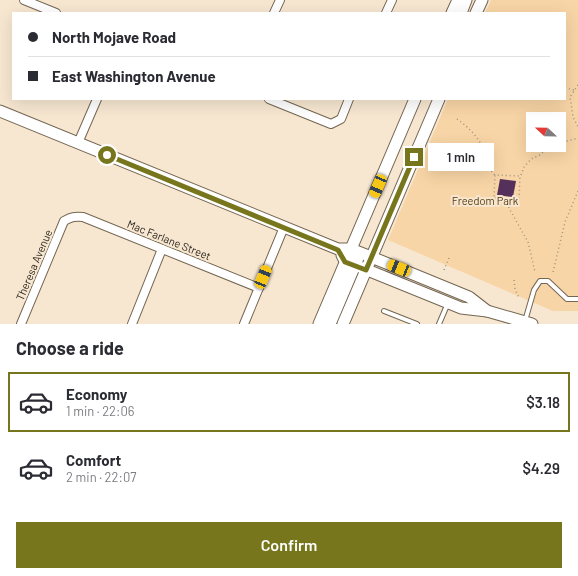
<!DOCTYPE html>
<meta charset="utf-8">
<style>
:root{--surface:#fff;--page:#f7f7f7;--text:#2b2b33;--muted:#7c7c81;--line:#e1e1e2;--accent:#77761c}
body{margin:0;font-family:Barlow,sans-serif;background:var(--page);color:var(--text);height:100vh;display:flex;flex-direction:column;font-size:15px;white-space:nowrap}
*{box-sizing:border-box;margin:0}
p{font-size:13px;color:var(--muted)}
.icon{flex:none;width:22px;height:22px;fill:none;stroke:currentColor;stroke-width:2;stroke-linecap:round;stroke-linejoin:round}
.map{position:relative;height:324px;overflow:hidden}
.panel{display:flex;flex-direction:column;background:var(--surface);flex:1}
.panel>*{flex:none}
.hud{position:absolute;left:12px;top:12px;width:554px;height:88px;border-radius:0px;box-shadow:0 4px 16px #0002;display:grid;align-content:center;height:88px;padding:0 16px;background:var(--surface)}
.needle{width:26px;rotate:292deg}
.fabs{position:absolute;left:526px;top:112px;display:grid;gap:8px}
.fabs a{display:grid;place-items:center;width:40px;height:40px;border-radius:0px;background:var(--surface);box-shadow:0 4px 16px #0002;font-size:20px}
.end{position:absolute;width:18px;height:18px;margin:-9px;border:5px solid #77761c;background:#fff;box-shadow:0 0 0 2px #fff}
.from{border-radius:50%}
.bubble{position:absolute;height:28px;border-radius:0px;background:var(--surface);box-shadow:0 4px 16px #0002;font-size:13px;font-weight:600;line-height:28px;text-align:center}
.car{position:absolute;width:12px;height:24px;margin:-12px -6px;border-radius:5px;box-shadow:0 0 3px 1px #0007;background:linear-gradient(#f5c518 24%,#345 0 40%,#f5c518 0 76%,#345 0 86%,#f5c518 0)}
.hud b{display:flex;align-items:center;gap:14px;height:38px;font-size:15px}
.hud b+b{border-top:1px solid var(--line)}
.hud i{width:10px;height:10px;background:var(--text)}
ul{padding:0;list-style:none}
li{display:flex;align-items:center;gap:12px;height:60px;margin:0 8px 6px;padding:0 8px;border:2px solid transparent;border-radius:0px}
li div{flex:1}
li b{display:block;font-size:15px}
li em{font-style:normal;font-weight:600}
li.on{border-color:var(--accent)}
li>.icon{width:36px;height:36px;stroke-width:1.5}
h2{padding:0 16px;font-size:18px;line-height:48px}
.primary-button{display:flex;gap:8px;margin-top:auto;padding:8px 16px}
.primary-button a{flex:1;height:46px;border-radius:0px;background:var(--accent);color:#fff;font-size:16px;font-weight:600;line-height:46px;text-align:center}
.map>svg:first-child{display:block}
.green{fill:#f8d5a6;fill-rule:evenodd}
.building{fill:#55305a}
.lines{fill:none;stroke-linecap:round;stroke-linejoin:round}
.lane-casing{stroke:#746652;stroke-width:6}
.street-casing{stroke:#746652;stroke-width:10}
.secondary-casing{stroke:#746652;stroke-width:13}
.path{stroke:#9f9483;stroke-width:1.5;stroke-dasharray:1 3;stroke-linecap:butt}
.lane{stroke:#fff;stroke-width:4}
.street{stroke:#fff;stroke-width:8}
.secondary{stroke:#fff;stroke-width:11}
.route{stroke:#77761c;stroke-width:5}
.labels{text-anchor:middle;stroke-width:4;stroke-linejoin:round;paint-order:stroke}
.park-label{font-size:11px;fill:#53380d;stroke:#f7e7d1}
.street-label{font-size:11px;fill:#2a241c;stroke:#f7e7d1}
</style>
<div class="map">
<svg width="578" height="324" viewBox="0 0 578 324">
<rect width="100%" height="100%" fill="#f7e7d1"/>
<path class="green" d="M491 0H578V311H553L388 240 448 99H565V13H485ZM533 119H559V145H533Z"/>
<path class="building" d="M500 179 516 181 513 197 497 195Z"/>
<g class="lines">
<g class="lane-casing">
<g id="lane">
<path d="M384 311 417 324"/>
<path d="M525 321 534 290 540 281H548L567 299H578"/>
<path d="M439 324 448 303"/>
</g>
</g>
<g class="street-casing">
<g id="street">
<path d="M24 0 56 13"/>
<path d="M274 13 280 0"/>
<path d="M386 13 392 0"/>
<path d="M269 99 331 124 341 119 349 99"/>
<path d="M78 143 97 99"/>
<path d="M21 324 64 221C71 217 75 216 83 217L259 288"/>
<path d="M132 324 162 249"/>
<path d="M244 324 284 227"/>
</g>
</g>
<g class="secondary-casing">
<g id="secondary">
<path d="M452 13 458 0"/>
<path d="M461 13 466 0"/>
<path d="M476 13 482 0"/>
<path d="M0 111 338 249H351L386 263 469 297 487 311"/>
<path d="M342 255 345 261 461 308 487 311 532 324"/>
<path d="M319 324 415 99"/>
<path d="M330 324 358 258"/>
<path d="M343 324 439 99"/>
</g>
</g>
<g class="path">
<path d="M578 85 570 97 573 117 578 127"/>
<path d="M565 88 574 90"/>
<path d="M457 119C470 128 481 140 486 155 490 165 487 167 495 175L520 176 519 199 494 198 495 175"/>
<path d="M559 143 578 138"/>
<path d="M521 175 524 167 531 159 540 155 549 146 553 145"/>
<path d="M508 199 509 208 528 242 535 272"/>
<path d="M444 270 449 258"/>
<path d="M553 272 565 222 578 191"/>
<path d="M514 280 515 289 519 298"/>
</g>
<use href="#lane" class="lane"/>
<use href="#street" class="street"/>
<use href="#secondary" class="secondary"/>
</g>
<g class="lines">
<path class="route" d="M107 155 338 250 345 262 366 270 414 157"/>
</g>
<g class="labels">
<g class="park-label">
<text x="485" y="205">Freedom Park</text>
</g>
<g class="street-label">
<text transform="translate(169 240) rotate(22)" y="4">Mac Farlane Street</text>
<text transform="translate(34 265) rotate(-67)" y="4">Theresa Avenue</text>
</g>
</g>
</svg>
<div class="fabs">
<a><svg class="needle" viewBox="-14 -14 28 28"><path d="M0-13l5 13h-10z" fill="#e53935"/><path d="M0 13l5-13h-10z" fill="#7c7c81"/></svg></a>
</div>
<i class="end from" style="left:107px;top:155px"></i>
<i class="end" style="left:414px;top:157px"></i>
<div class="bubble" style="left:428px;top:143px;width:66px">1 min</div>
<i class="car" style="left:378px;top:186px;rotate:203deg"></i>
<i class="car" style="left:399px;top:268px;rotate:292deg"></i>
<i class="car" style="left:263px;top:277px;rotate:22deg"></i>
<div class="hud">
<b><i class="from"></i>North Mojave Road</b>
<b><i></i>East Washington Avenue</b>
</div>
</div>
<section class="panel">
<h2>Choose a ride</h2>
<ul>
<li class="on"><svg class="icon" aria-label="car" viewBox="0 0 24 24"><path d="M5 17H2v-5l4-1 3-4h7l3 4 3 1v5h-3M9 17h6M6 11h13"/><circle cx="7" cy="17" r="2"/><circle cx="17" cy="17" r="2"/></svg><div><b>Economy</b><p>1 min · 22:06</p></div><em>$3.18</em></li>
<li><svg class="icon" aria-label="car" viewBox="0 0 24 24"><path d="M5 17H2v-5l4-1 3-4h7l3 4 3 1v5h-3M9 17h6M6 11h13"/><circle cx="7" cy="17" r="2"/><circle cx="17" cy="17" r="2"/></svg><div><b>Comfort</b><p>2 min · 22:07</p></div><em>$4.29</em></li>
</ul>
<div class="primary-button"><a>Confirm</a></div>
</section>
